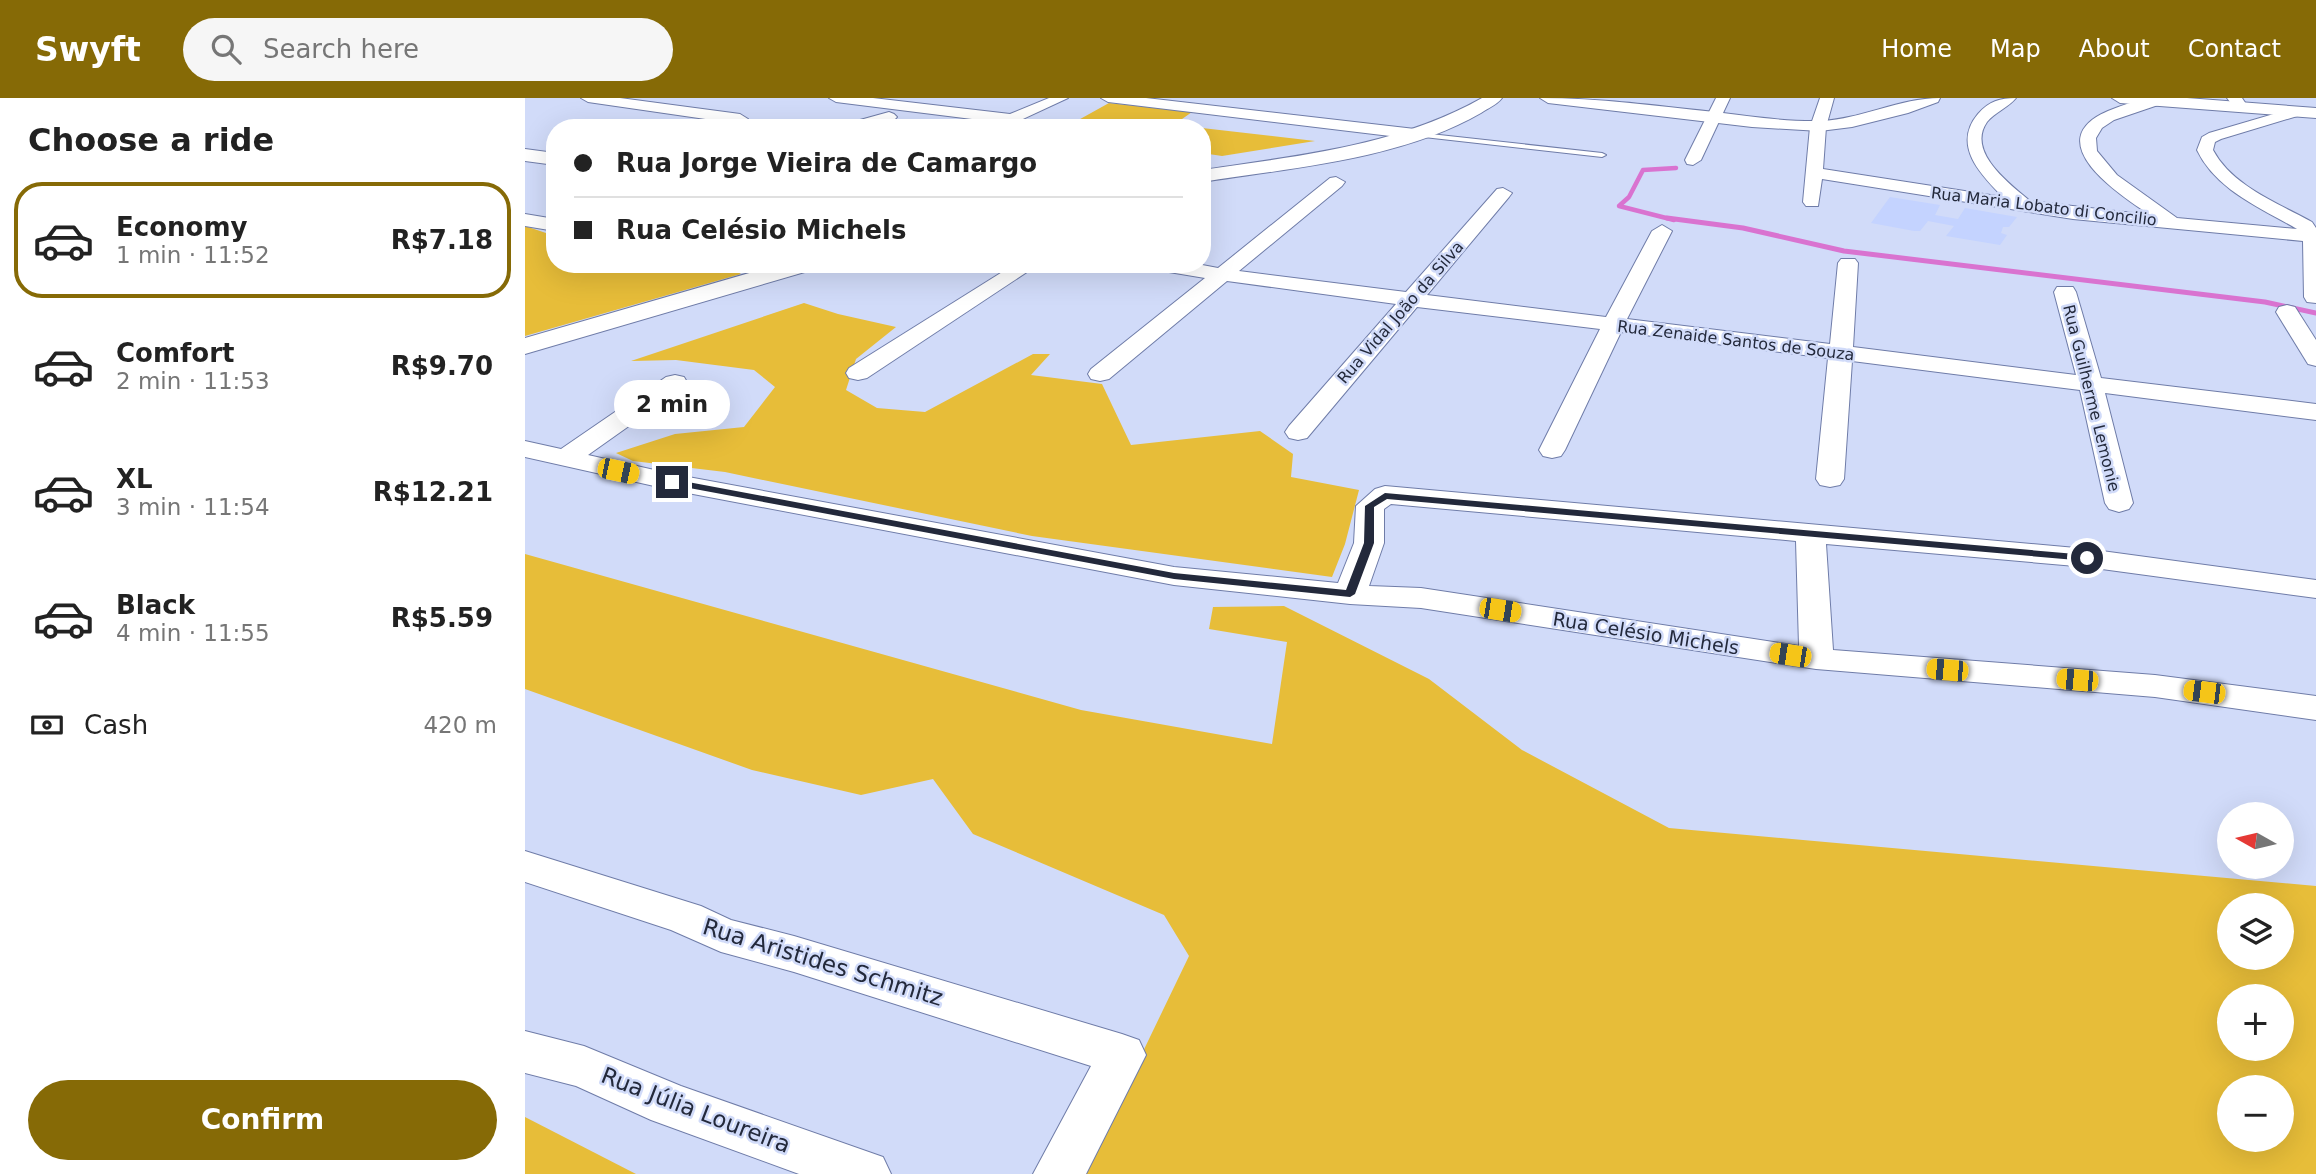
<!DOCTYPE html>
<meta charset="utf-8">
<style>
:root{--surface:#fff;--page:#f6f6f6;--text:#222;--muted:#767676;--line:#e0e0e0;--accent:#866a06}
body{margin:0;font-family:"DejaVu Sans",sans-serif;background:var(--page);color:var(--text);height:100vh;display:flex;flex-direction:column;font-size:26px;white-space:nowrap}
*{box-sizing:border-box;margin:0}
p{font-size:23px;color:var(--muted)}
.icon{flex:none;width:38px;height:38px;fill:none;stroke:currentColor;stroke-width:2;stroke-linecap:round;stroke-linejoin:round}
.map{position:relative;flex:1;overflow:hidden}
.drawer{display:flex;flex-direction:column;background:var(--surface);width:525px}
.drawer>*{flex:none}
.hud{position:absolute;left:21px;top:21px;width:665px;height:154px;border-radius:28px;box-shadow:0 7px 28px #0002;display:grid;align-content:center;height:154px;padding:0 28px;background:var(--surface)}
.needle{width:46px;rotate:278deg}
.tools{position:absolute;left:1692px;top:704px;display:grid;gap:14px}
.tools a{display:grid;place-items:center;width:77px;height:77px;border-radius:50%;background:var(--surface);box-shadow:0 7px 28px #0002;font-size:35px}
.end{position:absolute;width:32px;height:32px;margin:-16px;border:9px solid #23293b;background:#fff;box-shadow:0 0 0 4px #fff}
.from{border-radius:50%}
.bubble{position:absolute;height:49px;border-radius:24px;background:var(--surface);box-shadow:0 7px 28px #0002;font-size:23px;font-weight:600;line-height:49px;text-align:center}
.car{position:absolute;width:21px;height:42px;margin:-21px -10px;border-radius:9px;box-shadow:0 0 5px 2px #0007;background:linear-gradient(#f5c518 24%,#345 0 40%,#f5c518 0 76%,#345 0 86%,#f5c518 0)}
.hud b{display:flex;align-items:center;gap:24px;height:66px;font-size:26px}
.hud b+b{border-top:2px solid var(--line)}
.hud i{width:18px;height:18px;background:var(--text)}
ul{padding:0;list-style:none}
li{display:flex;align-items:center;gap:21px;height:116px;margin:0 14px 10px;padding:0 14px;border:4px solid transparent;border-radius:28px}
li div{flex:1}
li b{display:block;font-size:26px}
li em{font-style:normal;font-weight:600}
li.current{border-color:var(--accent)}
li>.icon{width:63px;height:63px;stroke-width:1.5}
h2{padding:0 28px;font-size:32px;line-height:84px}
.pay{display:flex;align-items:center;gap:18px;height:77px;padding:0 28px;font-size:26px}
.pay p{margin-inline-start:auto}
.cta{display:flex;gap:14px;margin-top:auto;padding:14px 28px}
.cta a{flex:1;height:80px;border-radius:42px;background:var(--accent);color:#fff;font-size:28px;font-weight:600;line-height:80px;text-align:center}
header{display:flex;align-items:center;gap:42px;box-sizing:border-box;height:98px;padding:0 35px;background:var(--accent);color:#fff}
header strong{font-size:33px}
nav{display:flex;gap:38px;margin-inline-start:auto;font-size:24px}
.search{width:490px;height:63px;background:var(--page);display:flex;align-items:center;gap:18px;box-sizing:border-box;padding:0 24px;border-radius:38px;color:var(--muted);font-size:26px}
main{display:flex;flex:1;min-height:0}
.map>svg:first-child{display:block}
.built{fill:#c4d3ff}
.green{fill:#e7bd39;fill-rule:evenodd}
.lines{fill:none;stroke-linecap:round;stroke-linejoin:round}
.stream-far1{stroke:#d973d0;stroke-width:4.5}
.stream{stroke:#d973d0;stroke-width:5}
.lane-casing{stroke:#6f7ca8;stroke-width:2}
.street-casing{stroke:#6f7ca8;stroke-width:2}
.secondary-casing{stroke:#6f7ca8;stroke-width:2}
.lane{fill:#fff;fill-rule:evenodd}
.street{fill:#fff;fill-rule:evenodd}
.secondary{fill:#fff;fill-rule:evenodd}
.route{fill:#23293b}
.labels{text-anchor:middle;stroke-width:5;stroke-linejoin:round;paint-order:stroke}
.far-street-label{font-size:16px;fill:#23293b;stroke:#d1dbf9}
.street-label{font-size:19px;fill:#23293b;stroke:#d1dbf9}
.near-street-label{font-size:23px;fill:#23293b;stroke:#d1dbf9}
</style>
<header>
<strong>Swyft</strong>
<div class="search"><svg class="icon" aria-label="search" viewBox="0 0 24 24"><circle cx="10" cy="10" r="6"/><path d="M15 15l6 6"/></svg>Search here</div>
<nav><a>Home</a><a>Map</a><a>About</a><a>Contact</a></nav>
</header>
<main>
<section class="drawer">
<h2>Choose a ride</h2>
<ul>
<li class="current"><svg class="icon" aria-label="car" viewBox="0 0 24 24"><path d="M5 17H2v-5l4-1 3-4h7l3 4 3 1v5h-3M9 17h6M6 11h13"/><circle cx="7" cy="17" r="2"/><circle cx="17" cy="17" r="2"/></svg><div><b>Economy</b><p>1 min · 11:52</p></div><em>R$7.18</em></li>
<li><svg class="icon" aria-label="car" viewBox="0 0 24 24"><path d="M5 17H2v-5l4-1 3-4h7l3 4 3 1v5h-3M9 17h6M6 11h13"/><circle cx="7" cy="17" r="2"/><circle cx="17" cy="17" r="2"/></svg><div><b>Comfort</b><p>2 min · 11:53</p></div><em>R$9.70</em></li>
<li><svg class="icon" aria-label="car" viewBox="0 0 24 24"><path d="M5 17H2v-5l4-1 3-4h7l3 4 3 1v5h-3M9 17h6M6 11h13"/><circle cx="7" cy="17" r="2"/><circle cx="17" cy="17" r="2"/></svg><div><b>XL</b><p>3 min · 11:54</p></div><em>R$12.21</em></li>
<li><svg class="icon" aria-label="car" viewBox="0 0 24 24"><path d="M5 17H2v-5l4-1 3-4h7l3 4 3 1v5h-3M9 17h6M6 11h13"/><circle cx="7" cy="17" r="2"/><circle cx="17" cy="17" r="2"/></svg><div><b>Black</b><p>4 min · 11:55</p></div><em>R$5.59</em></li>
</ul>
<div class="pay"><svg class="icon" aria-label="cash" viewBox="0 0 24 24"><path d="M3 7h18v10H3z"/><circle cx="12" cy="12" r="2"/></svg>Cash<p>420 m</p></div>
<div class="cta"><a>Confirm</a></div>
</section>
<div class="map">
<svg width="1791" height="1076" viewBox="0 0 1791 1076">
<rect width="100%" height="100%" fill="#d1dbf9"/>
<path class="built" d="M1365 99 1415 107 1410 117 1433 121 1440 110 1492 119 1484 129H1478L1476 135 1482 137 1475 147 1421 138 1429 128 1403 123 1395 133H1389L1346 125Z"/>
<g class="green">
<path d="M584 5 667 14 650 26 676 30H539Z"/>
<path d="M677 30 790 43 697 58 677 55Z"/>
<path d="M0 128 30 138V166H200L216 176 0 238Z"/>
<path d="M279 205 313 216 371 229 331 261 321 292 352 310 400 314 508 256H525L506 277 577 286 606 347 735 333 768 356 766 379 834 392 820 446 807 479 507 438 200 374 108 363 91 355 150 336 219 329 250 289 229 272 151 262 106 263Z"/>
<path d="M0 456 556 612 747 646 762 544 684 531 688 509 759 508 904 581 997 652 1144 730 1791 788V1076H559L664 858 639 817 448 736 408 681 336 697 227 672 0 591ZM1704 807H1757V859H1704ZM1704 898H1757V950H1704ZM1704 989H1757V1041H1704Z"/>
<path d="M0 1019 111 1076H0Z"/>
</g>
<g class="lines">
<path class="stream-far1" d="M1149 122 1094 108 1104 99 1118 72 1151 70"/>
<path class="stream" d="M1142 120 1218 130 1319 153 1740 204 1791 215"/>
<g class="lane-casing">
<path id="lane" d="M887 34 1077 55 1081 57 1077 59 890 38Z"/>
</g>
<g class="street-casing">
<g id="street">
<path d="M56 0H95L215 16 223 21 215 26 63 4Z"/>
<path d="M304 0H348L485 16 524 0H543L487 26 311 4Z"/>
<path d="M576 0H621L890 31 898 36 890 41 583 4Z"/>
<path d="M1191 0H1205L1176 62 1168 67 1162 66 1160 62Z"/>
<path d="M1295 0H1309L1301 29 1298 71 1478 99C1455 76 1427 47 1453 16 1464 3 1475 0 1491 0 1483 10 1470 14 1462 24 1441 54 1485 86 1505 103L1625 117C1593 96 1513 43 1583 13 1600 6 1618 0 1636 0L1638 3 1636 6 1589 22 1577 30 1571 40 1572 53 1592 77 1652 120 1772 131C1736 110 1691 92 1672 52L1677 39 1684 35 1769 10H1779L1781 13 1779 16 1696 41 1690 44 1688 52C1707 88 1753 105 1787 124L1791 130V205L1782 204 1779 199 1778 143 1548 121 1297 81 1293 108H1281L1278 104 1285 29Z"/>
<path d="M1702 0H1717L1723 9 1721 12H1711Z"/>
<path d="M364 14 369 16 372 19 369 22 342 30H315L317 27Z"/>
<path d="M811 79 820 84 817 88 714 173 881 194 972 91 978 90 987 95 984 99 902 197 1081 219 1127 133 1137 127 1147 133 1102 221 1305 246 1313 165 1316 161H1330L1333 165 1328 249 1551 277 1529 194 1532 189H1548L1551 194 1576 280 1791 306V322L1580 295 1608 405 1604 411 1594 414 1584 411 1580 405 1555 292 1327 263 1319 381 1315 387 1305 389 1295 387 1291 381 1303 260 1096 234 1040 352 1036 358 1027 360 1018 358 1014 352 1075 231 892 209 782 340 773 342 764 340 760 334 764 328 871 206 702 183 584 281 575 283 566 281 563 276 566 271 680 180 632 172 622 166H672L693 170 805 80Z"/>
<path d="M0 116 30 121V133L0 128Z"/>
<path d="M490 166H514L342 280 333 282 324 280 321 275 324 270Z"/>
<path d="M1762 207 1770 209 1791 242V268L1783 266 1751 214 1754 209Z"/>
<path d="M150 277 159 279 162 284 159 289 63 357 147 376 649 469 813 485 829 445 831 408 850 391 860 388 1562 451 1791 482V500L1562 469 1301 446 1308 552 1630 577 1791 598V622L1630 599 1291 571 896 510 825 506 649 487 147 392 0 359V343L36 351 141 279ZM866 406 1271 443 1274 548 896 490 844 488 859 445V411Z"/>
<path d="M0 753 176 808 206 822 269 838 597 936 614 942 621 957 561 1076H508L566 968 269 874 196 854 146 832 0 784Z"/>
<path d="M0 933 59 948 156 988 358 1059 366 1076H274L126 1022 51 988 0 975Z"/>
</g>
</g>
<g class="secondary-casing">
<g id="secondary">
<path d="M957 0H977C972 7 963 10 956 15 877 61 767 70 677 84V72C773 58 872 48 957 0Z"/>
<path d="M1015 0C1074 0 1131 8 1190 14 1224 18 1261 24 1296 23 1337 21 1375 0 1415 0L1413 4 1383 15 1327 29 1295 33 1227 29 1023 5Z"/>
<path d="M1587 0H1662L1791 10V20L1595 5Z"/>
<path d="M0 51 30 55V67L0 63Z"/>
<path d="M255 166H294L290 171 0 256V240Z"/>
</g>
</g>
<use href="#lane" class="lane"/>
<use href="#street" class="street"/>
<use href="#secondary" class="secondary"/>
</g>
<path class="route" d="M147 381 649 475 821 492 839 445 840 408 860 395 1562 457 1567 460 1562 463 862 401 849 409V445L830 496 825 499 649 481 143 386V382Z"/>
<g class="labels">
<g class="far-street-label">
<text transform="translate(1519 108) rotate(7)" y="6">Rua Maria Lobato di Concilio</text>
<text transform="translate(875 214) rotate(-49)" y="6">Rua Vidal João da Silva</text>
<text transform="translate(1211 242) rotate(7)" y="6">Rua Zenaide Santos de Souza</text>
<text transform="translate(1567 300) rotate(76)" y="6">Rua Guilherme Lemonie</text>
</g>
<g class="street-label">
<text transform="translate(1121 535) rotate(9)" y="7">Rua Celésio Michels</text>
</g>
<g class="near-street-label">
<text transform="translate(298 864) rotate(17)" y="8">Rua Aristides Schmitz</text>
<text transform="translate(171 1012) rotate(21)" y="8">Rua Júlia Loureira</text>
</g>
</g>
</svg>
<div class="tools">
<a><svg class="needle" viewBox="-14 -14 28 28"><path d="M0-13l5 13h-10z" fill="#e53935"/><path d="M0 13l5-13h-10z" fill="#767676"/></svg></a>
<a><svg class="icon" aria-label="layers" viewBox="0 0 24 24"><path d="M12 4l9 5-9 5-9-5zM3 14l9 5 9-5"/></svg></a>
<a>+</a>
<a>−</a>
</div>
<i class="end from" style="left:1562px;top:460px"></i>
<i class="end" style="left:147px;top:384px"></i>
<div class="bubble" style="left:89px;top:282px;width:116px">2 min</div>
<i class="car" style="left:93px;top:373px;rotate:102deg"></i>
<i class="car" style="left:975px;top:512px;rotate:99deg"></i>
<i class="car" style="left:1265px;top:557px;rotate:279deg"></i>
<i class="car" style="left:1422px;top:572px;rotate:275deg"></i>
<i class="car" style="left:1552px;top:582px;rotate:275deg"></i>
<i class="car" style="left:1679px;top:594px;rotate:277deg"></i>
<div class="hud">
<b><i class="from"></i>Rua Jorge Vieira de Camargo</b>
<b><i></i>Rua Celésio Michels</b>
</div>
</div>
</main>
